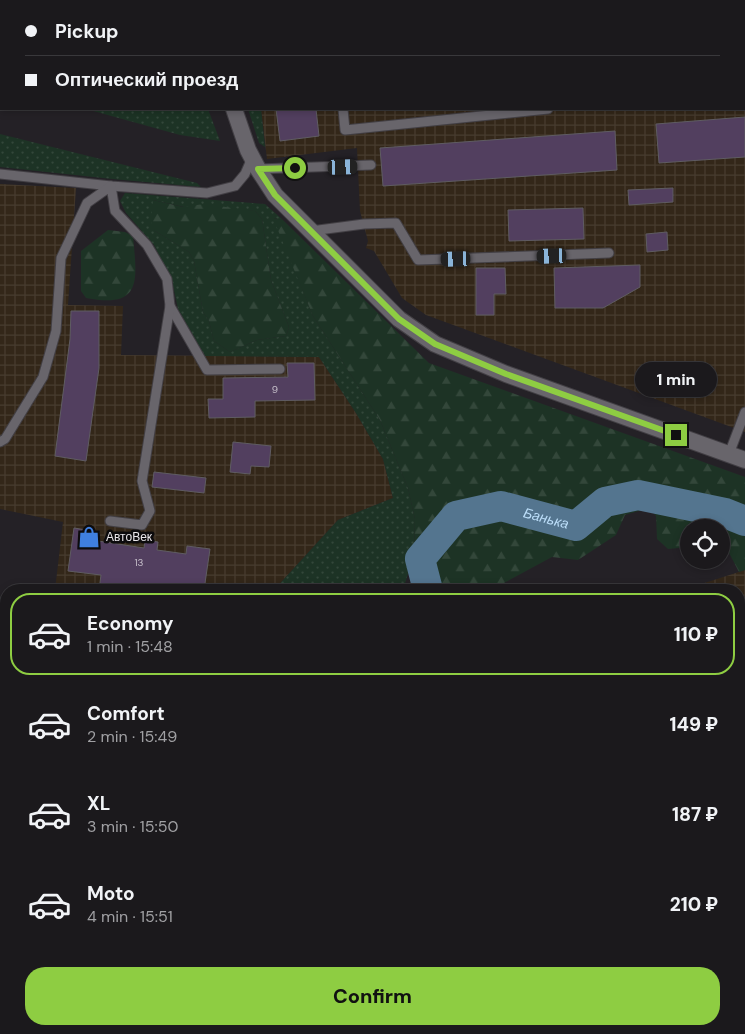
<!DOCTYPE html>
<meta charset="utf-8">
<style>
:root{--surface:#1b191c;--page:#282629;--text:#f1f3f6;--muted:#a0a0a3;--line:#39383b;--accent:#8ecd42}
body{margin:0;font-family:"DM Sans",sans-serif;background:var(--page);color:var(--text);height:100vh;display:flex;flex-direction:column;font-size:19px;white-space:nowrap}
*{box-sizing:border-box;margin:0}
p{font-size:16px;color:var(--muted)}
.icon{flex:none;width:28px;height:28px;fill:none;stroke:currentColor;stroke-width:2;stroke-linecap:round;stroke-linejoin:round}
.map{position:relative;flex:1;overflow:hidden}
.drawer{position:absolute;left:0px;top:584px;width:745px;height:451px;display:flex;flex-direction:column;background:var(--surface);border-radius:20px 20px 0 0;box-shadow:0 2px 8px #0003,0 0 0 1px var(--line)}
.drawer>*{flex:none}
.banner{position:absolute;left:0px;top:0px;width:745px;height:110px;box-shadow:0 2px 8px #0003,0 0 0 1px var(--line);display:grid;align-content:center;height:110px;padding:0 25px;background:var(--surface)}
.buttons{position:absolute;left:680px;top:519px;display:grid;gap:10px}
.buttons a{display:grid;place-items:center;width:50px;height:50px;border-radius:50%;background:var(--surface);box-shadow:0 2px 8px #0003,0 0 0 1px var(--line);font-size:25px}
.end{position:absolute;width:22px;height:22px;margin:-11px;border:6px solid #8ecd42;background:#111;box-shadow:0 0 0 2px #111}
.from{border-radius:50%}
.bubble{position:absolute;height:35px;border-radius:18px;background:var(--surface);box-shadow:0 2px 8px #0003,0 0 0 1px var(--line);font-size:16px;font-weight:800;line-height:35px;text-align:center}
.car{position:absolute;width:15px;height:30px;margin:-15px -8px;border-radius:6px;box-shadow:0 0 4px 1px #0007;background:linear-gradient(#222 24%,#8ab4d8 0 40%,#222 0 76%,#8ab4d8 0 86%,#222 0)}
.banner b{display:flex;align-items:center;gap:18px;height:48px;font-size:19px}
.banner b+b{border-top:1px solid var(--line)}
.banner i{width:12px;height:12px;background:var(--text)}
ul{padding:9px 0 0;list-style:none}
li{display:flex;align-items:center;gap:15px;height:82px;margin:0 10px 8px;padding:0 15px;border:2px solid transparent;border-radius:20px}
li div{flex:1}
li b{display:block;font-size:19px}
li em{font-style:normal;font-weight:800}
li.selected{border-color:var(--accent)}
li>.icon{width:45px;height:45px;stroke-width:1.5}
.cta{display:flex;gap:10px;margin-top:auto;padding:10px 25px}
.cta a{flex:1;height:58px;border-radius:20px;background:var(--accent);color:#111;font-size:20px;font-weight:800;line-height:58px;text-align:center}
.map>svg:first-child{display:block}
.industrial{fill:url(#industrial-grid)}
.grass{fill:url(#grass-dots);fill-rule:evenodd}
.forest{fill:url(#forest-firs)}
.garden{fill:url(#garden-furrows)}
.lines{fill:none;stroke-linecap:round;stroke-linejoin:round}
.river{stroke:#54758f;stroke-width:30}
.building{fill:#523f5f;stroke:#5f5c62}
.service-casing{stroke:#423f44;stroke-width:11}
.minor-casing{stroke:#423f44;stroke-width:18}
.service{stroke:#68656b;stroke-width:9}
.minor{stroke:#68656b;stroke-width:16}
.route{stroke:#8ecd42;stroke-width:6}
.labels{text-anchor:middle;stroke-width:5;stroke-linejoin:round;paint-order:stroke}
.number-label{font-size:10px;fill:#c3bcc7}
.poi-label{font-size:12px;fill:#e9e6ea;stroke:#0c0b0d;text-anchor:start}
.water-label{font-size:14px;font-style:italic;fill:#bcdef9;stroke:#0c0b0d}
</style>
<div class="map">
<svg width="745" height="1034" viewBox="0 0 745 1034">
<defs>
<pattern id="industrial-grid" width="8" height="8" patternUnits="userSpaceOnUse" patternTransform="scale(1.25)"><rect width="8" height="8" fill="#332719"/><path d="M0 4h8M4 0v8" fill="none" stroke="#473c2f"/></pattern>
<pattern id="grass-dots" width="8" height="8" patternUnits="userSpaceOnUse" patternTransform="scale(1.25)"><rect width="8" height="8" fill="#1d3325"/><path d="M2 2h.1M6 6h.1" fill="none" stroke="#33473a" stroke-width="1.8" stroke-linecap="round"/></pattern>
<pattern id="forest-firs" width="22" height="20" patternUnits="userSpaceOnUse" patternTransform="scale(1.25)"><rect width="22" height="20" fill="#1d3325"/><path d="M5 1l3.5 6h-7zM16 11l3.5 6h-7z" fill="#33473a"/></pattern>
<pattern id="garden-furrows" width="10" height="10" patternUnits="userSpaceOnUse" patternTransform="scale(1.25)"><rect width="10" height="10" fill="#1d3325"/><path d="M-1 1l2-2M0 10L10 0M9 11l2-2" fill="none" stroke="#33473a"/></pattern>
</defs>
<rect width="100%" height="100%" fill="#242126"/>
<g class="industrial">
<path d="M247 0H745V432L426 315 402 298 374 251 366 248 368 241 360 211 357 148 267 159 261 109H744V1Z"/>
<path d="M0 184 76 188 68 305 123 306 121 355 319 357 356 413 383 459 393 498 338 520 274 590H55L63 522 0 509Z"/>
<path d="M745 570V756H739V590H689V588Z"/>
</g>
<g class="grass">
<path d="M86 109H208L220 141 180 135Z"/>
<path d="M248 109H261L265 147 259 143Z"/>
<path d="M0 134 197 183 201 187 112 179 0 167Z"/>
<path d="M125 193 265 204 283 220 274 218 313 316 380 420 408 488 415 519 414 554 403 590H274L338 520 393 498 383 459 356 413 319 357 205 356 178 309 172 281 154 245 126 213 120 201ZM153 200 184 207 255 211 262 219 271 280 289 327 286 336 257 340 230 352 214 341 209 321 203 312 194 261 189 252 155 231Z"/>
<path d="M739 775 745 776V841L739 834Z"/>
<path d="M446 1029H600L603 1034H454Z"/>
</g>
<g class="forest">
<path d="M153 200 183 207 204 204 255 211 262 219 271 280 289 327 286 336 257 340 230 352 214 341 209 321 203 312 194 261 189 252 155 231 151 222Z"/>
<path d="M273 218 283 220 429 363 745 477V570L739 572 728 551 721 548V528H689V547L668 549 657 539 656 516 649 508 625 515 616 535 578 560 552 557 491 590H436L414 554 415 519 408 488 380 420 313 316Z"/>
<path d="M108 230 125 232 133 236C137 280 143 309 86 298L81 291V251Z"/>
<path d="M0 668 6 669V781L0 784Z"/>
</g>
<path class="garden" d="M6 781V911L0 913V784Z"/>
<g class="lines">
<g class="river">
<path id="s1" d="M428 590 420 559 456 516 501 506 576 526 605 502 638 495 725 513 745 521"/>
<path d="M0 679 6 680"/>
</g>
</g>
<g class="building">
<path d="M276 109H316L319 136 280 141Z"/>
<path d="M745 117V157L659 163 656 124Z"/>
<path d="M615 131 617 170 383 186 380 148Z"/>
<path d="M673 188V202L629 205 628 190Z"/>
<path d="M583 208 584 239 509 241 508 210Z"/>
<path d="M667 232 668 250 647 252 646 234Z"/>
<path d="M640 265V287L603 308H555L554 268Z"/>
<path d="M476 268H505L506 294H494V315H476Z"/>
<path d="M71 311H99V368L86 461 55 456 70 339Z"/>
<path d="M287 363H314L315 400 255 401V417L209 418 208 399H223V378L288 377Z"/>
<path d="M233 442 271 446 269 467 251 466 250 474 230 472Z"/>
<path d="M154 472 206 478 204 493 152 487Z"/>
<path d="M74 528 99 532 98 541 144 548 145 540 158 542 157 550 186 554 187 546 210 549 204 590H99L101 575 68 571Z"/>
</g>
<g class="lines">
<g class="service-casing">
<g id="service">
<path d="M744 85 745 84"/>
<path d="M343 109 345 130 548 109"/>
<path d="M258 169 371 165"/>
<path d="M0 174 111 186 207 193 235 186 245 174 252 158"/>
<path d="M311 231 364 224 396 223 418 260 609 253"/>
<path d="M0 442 5 439 43 377 56 331 61 258 87 203 111 186 115 211 147 245 167 279 170 306 207 370 280 369"/>
<path d="M729 454 745 412"/>
<path d="M110 521 142 525 150 511 142 481 170 306"/>
</g>
</g>
<g class="minor-casing">
<g id="minor">
<path d="M205 0V1"/>
<path d="M0 33H1"/>
<path d="M234 109 248 150 258 169 275 195 399 319 435 344 506 374 745 460"/>
</g>
</g>
<use href="#service" class="service"/>
<use href="#minor" class="minor"/>
</g>
<g class="lines">
<path class="route" d="M295 168 258 169 275 195 399 319 435 344 506 374 676 435"/>
</g>
<defs>
<g id="shop-bare" transform="scale(1.725)"><path d="M-5-2.5h2.3a2.7 3.5 0 0 1 5.4 0H5L5.5 6h-11ZM-1.5-2.5h3a1.5 2.3 0 0 0-3 0Z" fill="#3f7fe0" stroke="#0c0b0d" stroke-width="2.5" paint-order="stroke"/></g>
</defs>
<g fill-rule="evenodd">
<use href="#shop-bare" x="89" y="537"/>
</g>
<g class="labels">
<g class="number-label">
<text x="275" y="393">9</text>
<text x="139" y="566">13</text>
</g>
<g class="poi-label">
<text x="106" y="541">АвтоВек</text>
</g>
<g class="water-label">
<text dy="5" stroke="none"><textPath href="#s1" startOffset="181">Банька</textPath></text>
</g>
</g>
</svg>
<div class="buttons">
<a><svg class="icon" aria-label="locate" viewBox="0 0 24 24"><circle cx="12" cy="12" r="6"/><path d="M12 2v4M12 18v4M2 12h4M18 12h4"/></svg></a>
</div>
<i class="end from" style="left:295px;top:168px"></i>
<i class="end" style="left:676px;top:435px"></i>
<div class="bubble" style="left:635px;top:362px;width:82px">1 min</div>
<i class="car" style="left:343px;top:167px;rotate:88deg"></i>
<i class="car" style="left:552px;top:256px;rotate:268deg"></i>
<i class="car" style="left:456px;top:259px;rotate:268deg"></i>
<div class="banner">
<b><i class="from"></i>Pickup</b>
<b><i></i>Оптический проезд</b>
</div>
<section class="drawer">
<ul>
<li class="selected"><svg class="icon" aria-label="car" viewBox="0 0 24 24"><path d="M5 17H2v-5l4-1 3-4h7l3 4 3 1v5h-3M9 17h6M6 11h13"/><circle cx="7" cy="17" r="2"/><circle cx="17" cy="17" r="2"/></svg><div><b>Economy</b><p>1 min · 15:48</p></div><em>110 ₽</em></li>
<li><svg class="icon" aria-label="car" viewBox="0 0 24 24"><path d="M5 17H2v-5l4-1 3-4h7l3 4 3 1v5h-3M9 17h6M6 11h13"/><circle cx="7" cy="17" r="2"/><circle cx="17" cy="17" r="2"/></svg><div><b>Comfort</b><p>2 min · 15:49</p></div><em>149 ₽</em></li>
<li><svg class="icon" aria-label="car" viewBox="0 0 24 24"><path d="M5 17H2v-5l4-1 3-4h7l3 4 3 1v5h-3M9 17h6M6 11h13"/><circle cx="7" cy="17" r="2"/><circle cx="17" cy="17" r="2"/></svg><div><b>XL</b><p>3 min · 15:50</p></div><em>187 ₽</em></li>
<li><svg class="icon" aria-label="car" viewBox="0 0 24 24"><path d="M5 17H2v-5l4-1 3-4h7l3 4 3 1v5h-3M9 17h6M6 11h13"/><circle cx="7" cy="17" r="2"/><circle cx="17" cy="17" r="2"/></svg><div><b>Moto</b><p>4 min · 15:51</p></div><em>210 ₽</em></li>
</ul>
<div class="cta"><a>Confirm</a></div>
</section>
</div>
